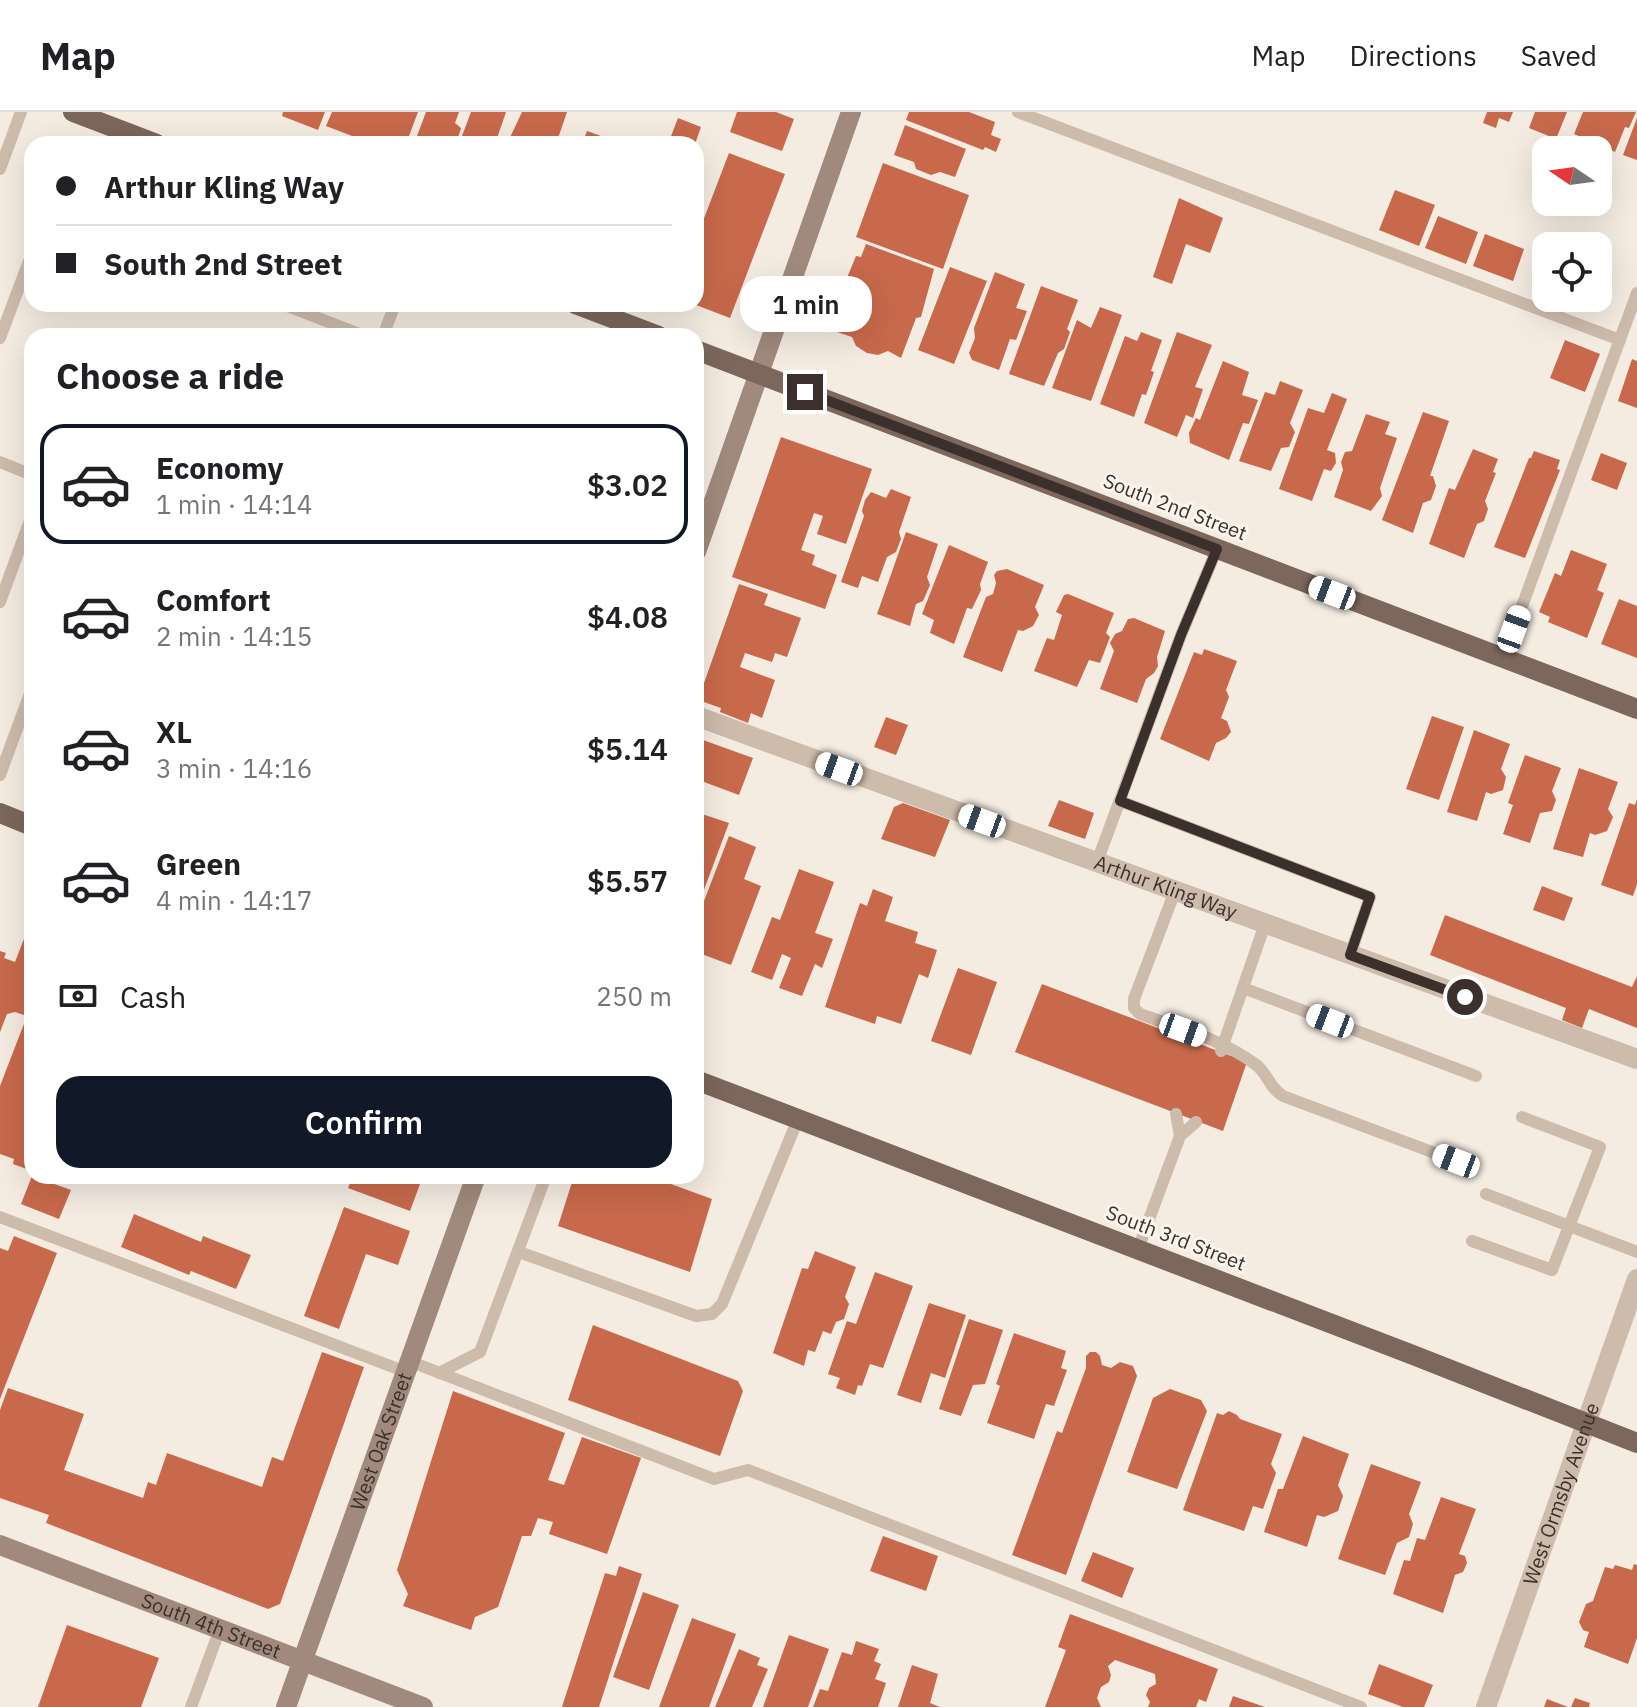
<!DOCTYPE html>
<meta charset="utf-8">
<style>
:root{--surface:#fff;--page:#f2f2f2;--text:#202124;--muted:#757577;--line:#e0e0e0;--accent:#111827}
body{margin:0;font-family:"IBM Plex Sans",sans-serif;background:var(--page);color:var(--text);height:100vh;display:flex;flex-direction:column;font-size:30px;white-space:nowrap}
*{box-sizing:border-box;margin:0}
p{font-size:26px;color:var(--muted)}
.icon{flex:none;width:44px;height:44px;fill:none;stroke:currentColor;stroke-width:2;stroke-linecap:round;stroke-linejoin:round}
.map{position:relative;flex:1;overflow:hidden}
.panel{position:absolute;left:24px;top:216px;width:680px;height:856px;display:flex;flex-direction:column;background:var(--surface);border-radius:24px;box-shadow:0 8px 32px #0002}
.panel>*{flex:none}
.banner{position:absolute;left:24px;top:24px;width:680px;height:176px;border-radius:24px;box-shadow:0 8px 32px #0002;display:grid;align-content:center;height:176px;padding:0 32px;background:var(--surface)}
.needle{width:52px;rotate:283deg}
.controls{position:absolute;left:1532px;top:24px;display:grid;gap:16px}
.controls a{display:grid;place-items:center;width:80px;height:80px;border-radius:16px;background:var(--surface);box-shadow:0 8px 32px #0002;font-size:40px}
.end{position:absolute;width:36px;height:36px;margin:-18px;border:10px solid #3b302b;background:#fff;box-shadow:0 0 0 4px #fff}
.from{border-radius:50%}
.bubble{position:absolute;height:56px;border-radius:24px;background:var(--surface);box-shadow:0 8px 32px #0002;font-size:26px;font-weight:600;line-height:56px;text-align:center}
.car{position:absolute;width:24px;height:48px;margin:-24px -12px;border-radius:10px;box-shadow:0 0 6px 2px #0007;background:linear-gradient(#fff 24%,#345 0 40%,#fff 0 76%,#345 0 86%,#fff 0)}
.banner b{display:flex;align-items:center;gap:28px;height:76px;font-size:30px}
.banner b+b{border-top:2px solid var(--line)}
.banner i{width:20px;height:20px;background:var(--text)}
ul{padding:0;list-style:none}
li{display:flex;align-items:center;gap:24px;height:120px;margin:0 16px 12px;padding:0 16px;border:4px solid transparent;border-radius:24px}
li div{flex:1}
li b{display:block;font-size:30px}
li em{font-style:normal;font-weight:600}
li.on{border-color:var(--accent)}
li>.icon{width:72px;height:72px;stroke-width:1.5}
h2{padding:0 32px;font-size:36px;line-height:96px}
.pay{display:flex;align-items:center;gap:20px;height:88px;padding:0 32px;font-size:30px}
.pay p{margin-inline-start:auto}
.action{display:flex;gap:16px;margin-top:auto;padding:16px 32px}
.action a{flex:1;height:92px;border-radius:24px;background:var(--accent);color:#fff;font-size:32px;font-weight:600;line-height:92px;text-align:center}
header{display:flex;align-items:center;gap:48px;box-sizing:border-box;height:112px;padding:0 40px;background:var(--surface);border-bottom:2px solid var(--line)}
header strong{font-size:38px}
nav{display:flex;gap:44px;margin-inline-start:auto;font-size:28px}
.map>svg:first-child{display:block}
.building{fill:#c8694b}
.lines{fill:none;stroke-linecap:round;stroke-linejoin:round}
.service{stroke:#cdbbac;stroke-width:12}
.minor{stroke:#cdbbac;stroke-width:20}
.secondary{stroke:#a18a7d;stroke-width:20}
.primary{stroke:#7d675c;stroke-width:20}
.route{stroke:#3b302b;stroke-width:10}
.labels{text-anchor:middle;stroke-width:6;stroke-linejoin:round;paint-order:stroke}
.street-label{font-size:20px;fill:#3b302b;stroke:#fbf5ee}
</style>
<header>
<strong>Map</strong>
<nav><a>Map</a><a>Directions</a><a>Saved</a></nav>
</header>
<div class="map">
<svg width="1637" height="1595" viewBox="0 0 1637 1595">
<rect width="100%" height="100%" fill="#f4ebe1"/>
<g class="building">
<path d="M283 0H325L318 18 282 4Z"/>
<path d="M332 0H418L406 32H373L326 14Z"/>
<path d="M426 0H459L455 11 461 16 456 32H414Z"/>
<path d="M471 0H506L495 32H459Z"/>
<path d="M522 0H567L556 32H507Z"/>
<path d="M737 0H776L794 7 782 39 730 20Z"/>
<path d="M909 0H969L995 10 991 23 1001 27 996 40 985 35 983 38 906 8Z"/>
<path d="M1487 0H1513L1509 10 1499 6 1496 16 1483 11Z"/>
<path d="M1535 0H1567L1556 27 1529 16Z"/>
<path d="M1583 0H1636L1629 16 1625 15 1615 40 1574 22Z"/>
<path d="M678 6 701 15 695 32H668Z"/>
<path d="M1637 6V48L1623 43Z"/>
<path d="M905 13 966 37 955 65 940 60 931 63 916 57 914 50 894 43Z"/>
<path d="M587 19 615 29 614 32H582Z"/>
<path d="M729 41 785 62 730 206 696 193V121L698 122Z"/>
<path d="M883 51 969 83 943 157 856 125Z"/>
<path d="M1395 78 1435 93 1419 134 1379 118Z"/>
<path d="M1179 86 1223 106 1210 141 1186 132 1172 172 1153 165Z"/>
<path d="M1438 104 1478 120 1466 152 1425 136Z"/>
<path d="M1485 122 1524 137 1513 169 1473 154Z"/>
<path d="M866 132 934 157 921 205 916 206 901 246 888 239 878 243 867 241 856 234 852 225 828 217 834 200 843 203 851 181 842 178 856 144 861 145Z"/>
<path d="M950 155 987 169 954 252 918 238Z"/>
<path d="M995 160 1025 172 1016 196 1027 199 1016 228 1010 227 999 258 972 248 969 241 975 226 974 216Z"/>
<path d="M1041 174 1078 188 1067 217 1070 220 1064 237 1058 241 1044 274 1009 262Z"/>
<path d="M1100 195 1122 203 1091 289 1052 276 1077 208 1091 216Z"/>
<path d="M1141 220 1162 228 1151 259 1154 260 1146 283 1142 282 1134 305 1100 292 1125 224 1137 229Z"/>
<path d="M1177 220 1212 233 1195 275 1203 277 1193 306 1186 303 1177 325 1144 311Z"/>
<path d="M1565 228 1600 242 1585 280 1550 266Z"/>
<path d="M1632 247 1637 249V296L1618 289Z"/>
<path d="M1223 249 1249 260 1242 283 1258 288 1249 312 1243 311 1229 348 1190 331 1189 321 1196 306 1200 308Z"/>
<path d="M1280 269 1303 278 1290 311 1295 320 1289 335 1281 336 1271 359 1239 349 1265 280 1275 283Z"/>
<path d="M1332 281 1347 287 1327 338 1335 341 1336 351 1331 359 1324 357 1312 389 1279 377 1308 296 1324 301Z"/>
<path d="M1423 300 1449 309 1430 364H1433L1436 374 1431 388 1423 391 1413 421 1382 408Z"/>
<path d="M1366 302 1390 310 1385 322 1397 326 1380 376 1382 384 1371 399 1334 385 1343 358 1341 350 1345 340 1352 339Z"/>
<path d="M781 325 872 357 846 432 817 422 823 404 814 401 801 438 815 443 812 453 837 463 825 497 732 465Z"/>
<path d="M1473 337 1498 347 1493 360 1496 361 1485 389 1488 397 1484 409 1477 412 1464 446 1429 432 1449 376 1455 378Z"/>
<path d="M1534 339 1560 348 1557 357 1560 358 1525 446 1494 435 1529 346H1531Z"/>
<path d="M1601 341 1627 351 1617 378 1591 368Z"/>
<path d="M891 377 911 385 899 420 901 427 896 440 887 445 878 470 862 464 858 476 841 470 864 404 862 399 865 388 871 380 886 386Z"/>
<path d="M906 420 938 432 927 465 930 473 923 489 916 492 910 514 877 502Z"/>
<path d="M949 433 988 450 980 472 981 478 972 497 967 496 954 532 930 521 934 508 922 502Z"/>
<path d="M1571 438 1607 452 1597 478 1604 481 1587 526 1548 510 1550 505 1539 500 1555 461 1561 464Z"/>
<path d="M1007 457 1044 473 1035 495 1039 503 1033 514 1023 519 1018 518 1002 560 963 545 986 485 993 482 996 471 994 463 997 459Z"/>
<path d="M739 472 768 482 764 493 801 506 787 545 775 541 772 550 745 541 740 555 775 568 762 606 751 601 748 611 720 600 721 596 698 588Z"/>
<path d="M1068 482 1114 501 1106 521 1110 525 1100 551 1089 548 1077 575 1034 559 1047 526 1054 528 1062 503 1056 500 1064 483Z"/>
<path d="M1619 487 1637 494V546L1601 532Z"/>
<path d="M1134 506 1165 519 1157 545 1158 554 1154 561 1146 567 1137 591 1100 577 1114 539 1110 531 1115 522 1122 519 1128 507Z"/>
<path d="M1204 537 1237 549 1226 578 1229 585 1221 606 1227 609 1231 620 1226 626 1216 631 1209 649 1160 627 1194 540 1202 543Z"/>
<path d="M1432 604 1464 615 1439 688 1406 677Z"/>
<path d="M886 605 908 613 896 643 874 635Z"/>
<path d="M1474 618 1510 632 1501 657 1506 665 1503 678 1491 682 1486 680 1477 709 1447 700Z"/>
<path d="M703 628 753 646 739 683 696 667V646Z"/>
<path d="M1525 643 1561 656 1552 679 1556 688 1552 699 1540 701 1530 731 1503 722 1513 693 1508 691Z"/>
<path d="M1579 656 1618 670 1608 697 1613 705 1607 719 1595 723 1590 721 1583 745 1553 737Z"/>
<path d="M1637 687V772L1633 784 1601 773 1629 691 1635 693Z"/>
<path d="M1059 688 1094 701 1085 727 1048 714Z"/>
<path d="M903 691 950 708 935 745 881 727 894 695Z"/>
<path d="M696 700 729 711 696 799Z"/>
<path d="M729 724 756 735 744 767 761 774 731 853 696 840V810Z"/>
<path d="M799 757 834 770 815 821 833 827 822 856 815 852 802 884 779 876 791 846 782 842 772 868 751 860 772 805 780 808Z"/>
<path d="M1542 774 1573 786 1564 809 1533 798Z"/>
<path d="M873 777 893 785 885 809 918 820 915 831 937 838 928 866 919 862 901 912 877 904 875 912 825 895 860 791 867 794Z"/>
<path d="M1445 803 1632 875 1637 864V916L1589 897 1582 916 1562 908 1566 896 1430 843Z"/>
<path d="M32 806V883L24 903 15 900 7 902 0 920V839L6 841 4 846 15 850Z"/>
<path d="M958 856 997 870 971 943 931 929Z"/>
<path d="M1042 872 1247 950 1223 1019 1015 940Z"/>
<path d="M32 891V1059L13 1052 14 1047 0 1042V974Z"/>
<path d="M32 1064 71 1078 59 1107 21 1092Z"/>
<path d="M353 1064H423L410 1099 348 1076Z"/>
<path d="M574 1064H649L712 1087 690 1160 558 1114Z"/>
<path d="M344 1095 410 1119 398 1153 366 1142 339 1217 304 1204Z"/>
<path d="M134 1102 201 1130 203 1124 251 1143 236 1177 191 1159 189 1163 121 1135Z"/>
<path d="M14 1124 57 1141 0 1287V1136L8 1139Z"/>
<path d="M815 1139 856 1155 845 1185 849 1192 844 1207 836 1210 831 1222 823 1219 815 1240 808 1238 804 1254 773 1241 802 1156 808 1157Z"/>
<path d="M875 1160 913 1174 883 1256 870 1252 862 1274 858 1273 855 1283 836 1276 840 1266 828 1262 847 1209 856 1212Z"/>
<path d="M929 1191 966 1203 945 1266 931 1261 921 1291 897 1283Z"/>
<path d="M969 1207 1003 1218 985 1272 973 1273 961 1304 939 1297Z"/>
<path d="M593 1213 738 1269 743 1279 720 1344 568 1288Z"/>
<path d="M1014 1221 1066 1239 1061 1256 1067 1258 1054 1294 1046 1292 1034 1327 987 1311 1000 1274 996 1272Z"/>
<path d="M322 1240 364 1255 280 1492 268 1497 46 1411 49 1403 0 1386V1298L8 1276 84 1302 64 1358 143 1386 148 1370 156 1373 167 1341 262 1375 272 1345 283 1349Z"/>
<path d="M1090 1240H1096L1100 1244 1102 1253 1111 1256 1120 1250 1133 1254 1137 1264 1066 1463 1012 1443 1057 1319 1062 1321 1086 1256V1244Z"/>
<path d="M1170 1277 1201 1288 1207 1299 1177 1377 1127 1360 1153 1286Z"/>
<path d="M453 1279 565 1321 548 1368 564 1373 582 1325 641 1346 607 1442 549 1422 553 1410 538 1406 531 1424H522L498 1495 475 1505 471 1518 403 1494 408 1482 397 1458Z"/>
<path d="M1229 1299 1237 1303 1240 1307 1282 1322 1271 1352 1276 1361 1263 1397 1253 1394 1244 1419 1183 1398 1217 1301 1223 1303Z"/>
<path d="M1303 1324 1349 1342 1338 1373 1343 1384 1338 1399 1324 1405 1317 1403 1307 1435 1264 1420 1278 1377H1283Z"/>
<path d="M1371 1352 1421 1370 1409 1402 1413 1412 1409 1425 1397 1431 1385 1463 1338 1447Z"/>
<path d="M1441 1385 1476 1397 1459 1442 1465 1444 1467 1451 1463 1460 1455 1463 1443 1501 1393 1482 1404 1448 1410 1449 1417 1426 1425 1428Z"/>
<path d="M883 1424 938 1444 926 1479 870 1459Z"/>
<path d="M1093 1440 1134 1456 1122 1486 1081 1469Z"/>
<path d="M1634 1452 1637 1453V1526L1628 1552 1584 1535 1589 1520 1583 1518 1579 1510 1586 1492 1593 1489 1605 1455 1613 1457 1615 1453 1632 1458Z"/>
<path d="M619 1454 642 1462 599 1595H562L605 1461 616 1464Z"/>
<path d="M643 1480 679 1493 649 1578 613 1565Z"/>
<path d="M1070 1502 1218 1557 1206 1590 1199 1587 1196 1595H1148L1150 1590 1146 1583 1149 1576 1156 1572 1155 1562 1115 1548 1108 1554 1111 1563 1109 1570 1101 1575 1097 1586 1101 1595H1045L1066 1538 1058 1535Z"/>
<path d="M692 1506 736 1522 709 1595H659Z"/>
<path d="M67 1513 159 1546 141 1595H38Z"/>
<path d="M789 1523 829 1537 808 1595H763Z"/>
<path d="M856 1529 879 1537 874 1549 881 1552 875 1567 886 1571 878 1595H813L820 1577 828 1579 842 1540 852 1543Z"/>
<path d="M739 1537 760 1546 757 1553 768 1557 752 1595H715Z"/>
<path d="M1379 1552 1433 1573 1424 1595H1403L1368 1582Z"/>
<path d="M912 1553 938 1562 930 1591 940 1595H898Z"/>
<path d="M1233 1584 1265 1595H1229Z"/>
<path d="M1575 1586 1590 1591 1589 1595H1571Z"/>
<path d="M1547 1587 1568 1595H1544Z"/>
</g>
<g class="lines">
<g class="service">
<path d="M1018 0 1620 228"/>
<path d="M0 57 21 0"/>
<path d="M282 192 365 224"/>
<path d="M383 224 395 192"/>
<path d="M0 226 32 141"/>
<path d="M0 350 32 363"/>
<path d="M0 490 32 403"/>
<path d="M1503 546 1637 181"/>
<path d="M0 663 32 576"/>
<path d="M1120 689 1370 785 1350 843"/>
<path d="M1097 750 1181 523 1217 437"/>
<path d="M1175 779 1134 887V896L1140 902C1178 916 1222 927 1255 952 1268 961 1269 976 1283 984L1456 1049"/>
<path d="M1243 876 1476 964"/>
<path d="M1221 939 1265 812"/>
<path d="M1176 1002 1180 1024"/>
<path d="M1486 1082 1637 1140"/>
<path d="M0 1105 406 1260"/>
<path d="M1472 1129 1552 1158 1600 1035 1522 1005"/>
<path d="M1138 1137 1180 1024 1196 1010"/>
<path d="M519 1140 696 1204 712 1202 722 1192 798 1007"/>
<path d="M409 1249 714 1367 748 1358 1361 1595"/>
<path d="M439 1261 480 1240 546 1064"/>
<path d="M191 1595 220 1517"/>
</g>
<g class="minor">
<path id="s1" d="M696 604 1637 947"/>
<path id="s2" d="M1486 1595 1637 1167"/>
</g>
<g class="secondary">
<path d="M696 440 851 0"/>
<path id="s3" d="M0 1433 423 1595"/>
<path id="s4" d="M286 1595 476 1064"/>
</g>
<g class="primary">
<path d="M73 0 157 32"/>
<path d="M575 192 659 224"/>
<path d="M696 238 1637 597"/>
<path d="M0 701 32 714"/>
<path d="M696 968 1413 1243 1637 1331"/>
</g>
</g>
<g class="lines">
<path class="route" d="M805 280 1217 437 1181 523 1120 689 1370 785 1350 843 1465 885"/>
</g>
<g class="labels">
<g class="street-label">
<text transform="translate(1175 395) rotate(21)" y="7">South 2nd Street</text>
<text dy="7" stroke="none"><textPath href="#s1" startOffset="500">Arthur Kling Way</textPath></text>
<text transform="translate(1176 1126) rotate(21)" y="7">South 3rd Street</text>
<text dy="7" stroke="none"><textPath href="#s4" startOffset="282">West Oak Street</textPath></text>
<text dy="7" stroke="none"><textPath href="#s2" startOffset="226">West Ormsby Avenue</textPath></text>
<text dy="7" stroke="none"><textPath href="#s3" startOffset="226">South 4th Street</textPath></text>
</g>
</g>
</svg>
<div class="controls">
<a><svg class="needle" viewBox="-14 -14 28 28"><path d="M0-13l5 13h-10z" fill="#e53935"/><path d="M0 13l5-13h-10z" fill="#757577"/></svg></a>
<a><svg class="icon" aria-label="locate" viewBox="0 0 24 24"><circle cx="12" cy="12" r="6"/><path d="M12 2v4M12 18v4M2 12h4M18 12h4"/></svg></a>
</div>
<i class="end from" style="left:1465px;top:885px"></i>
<i class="end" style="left:805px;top:280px"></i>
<div class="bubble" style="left:740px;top:164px;width:132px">1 min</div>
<i class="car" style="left:1332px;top:481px;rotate:291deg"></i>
<i class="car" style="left:1514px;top:517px;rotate:20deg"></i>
<i class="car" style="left:839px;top:657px;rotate:290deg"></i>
<i class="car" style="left:982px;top:709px;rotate:290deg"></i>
<i class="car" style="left:1330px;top:909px;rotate:291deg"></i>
<i class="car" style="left:1183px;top:918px;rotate:110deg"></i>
<i class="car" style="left:1456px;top:1049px;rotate:291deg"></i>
<div class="banner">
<b><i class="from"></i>Arthur Kling Way</b>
<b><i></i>South 2nd Street</b>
</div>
<section class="panel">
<h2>Choose a ride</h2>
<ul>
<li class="on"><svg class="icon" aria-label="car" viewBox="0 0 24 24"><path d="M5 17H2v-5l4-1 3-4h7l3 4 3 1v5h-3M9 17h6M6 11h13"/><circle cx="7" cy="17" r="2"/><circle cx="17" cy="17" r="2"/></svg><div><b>Economy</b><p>1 min · 14:14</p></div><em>$3.02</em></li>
<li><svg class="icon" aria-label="car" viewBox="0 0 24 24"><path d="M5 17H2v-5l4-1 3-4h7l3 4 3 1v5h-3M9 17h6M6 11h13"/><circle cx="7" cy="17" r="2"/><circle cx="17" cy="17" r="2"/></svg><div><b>Comfort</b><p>2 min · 14:15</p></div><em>$4.08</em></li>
<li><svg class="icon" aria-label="car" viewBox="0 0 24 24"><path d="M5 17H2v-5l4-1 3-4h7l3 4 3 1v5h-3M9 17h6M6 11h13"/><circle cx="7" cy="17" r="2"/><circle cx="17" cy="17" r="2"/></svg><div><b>XL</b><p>3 min · 14:16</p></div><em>$5.14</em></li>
<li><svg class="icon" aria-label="car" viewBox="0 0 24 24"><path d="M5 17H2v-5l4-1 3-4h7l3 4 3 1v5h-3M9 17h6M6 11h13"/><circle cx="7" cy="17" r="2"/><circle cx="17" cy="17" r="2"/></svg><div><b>Green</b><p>4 min · 14:17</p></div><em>$5.57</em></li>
</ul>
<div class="pay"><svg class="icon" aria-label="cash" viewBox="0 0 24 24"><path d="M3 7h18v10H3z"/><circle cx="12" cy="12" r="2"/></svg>Cash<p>250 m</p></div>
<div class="action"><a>Confirm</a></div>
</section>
</div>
